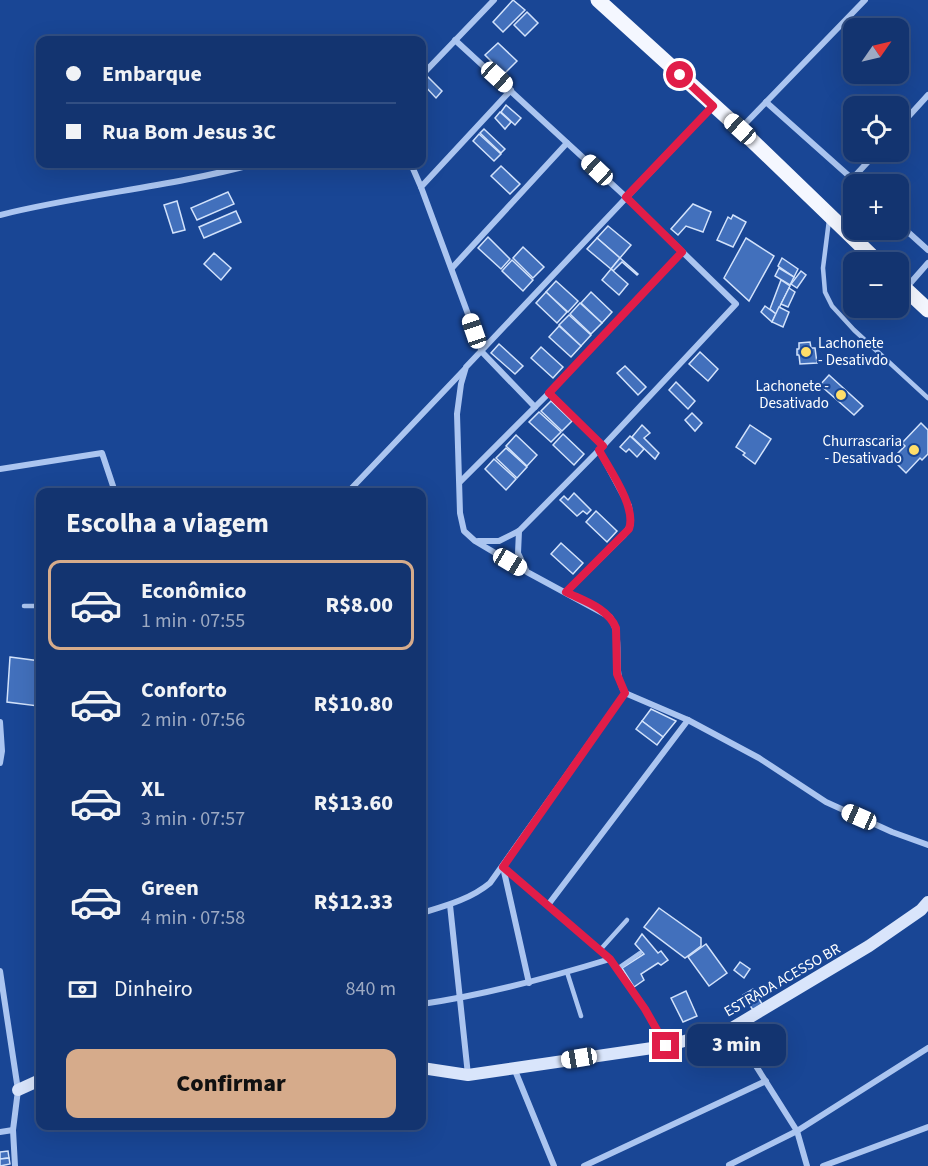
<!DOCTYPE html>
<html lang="pt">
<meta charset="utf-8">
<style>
:root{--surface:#133470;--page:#1c3c75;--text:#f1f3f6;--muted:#9daac3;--line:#324f83;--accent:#d6ab8b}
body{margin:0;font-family:"Source Sans 3",sans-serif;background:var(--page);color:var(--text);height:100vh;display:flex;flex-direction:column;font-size:22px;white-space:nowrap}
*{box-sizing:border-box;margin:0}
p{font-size:20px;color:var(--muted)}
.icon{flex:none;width:33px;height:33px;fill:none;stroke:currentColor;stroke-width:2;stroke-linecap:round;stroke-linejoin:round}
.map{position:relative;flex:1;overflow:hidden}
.details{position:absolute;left:36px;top:488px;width:390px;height:642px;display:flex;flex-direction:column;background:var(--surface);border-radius:12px;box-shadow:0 6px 24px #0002,0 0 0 2px var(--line)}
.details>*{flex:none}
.top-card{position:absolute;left:36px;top:36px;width:390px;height:132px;border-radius:12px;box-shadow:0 6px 24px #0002,0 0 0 2px var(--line);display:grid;align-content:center;height:132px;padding:0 30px;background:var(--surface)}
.needle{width:39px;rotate:56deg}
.controls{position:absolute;left:843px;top:18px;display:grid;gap:12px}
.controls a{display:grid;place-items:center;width:66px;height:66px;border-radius:12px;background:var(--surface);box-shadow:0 6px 24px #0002,0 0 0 2px var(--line);font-size:30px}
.end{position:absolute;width:27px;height:27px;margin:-14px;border:8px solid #e11d48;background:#fff;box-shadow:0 0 0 3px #fff}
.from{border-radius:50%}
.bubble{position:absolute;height:42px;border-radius:12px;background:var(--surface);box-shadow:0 6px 24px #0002,0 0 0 2px var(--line);font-size:20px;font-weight:800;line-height:42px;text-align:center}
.car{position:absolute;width:18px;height:36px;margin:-18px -9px;border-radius:8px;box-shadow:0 0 4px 2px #0007;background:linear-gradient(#fff 24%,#345 0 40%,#fff 0 76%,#345 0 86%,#fff 0)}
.top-card b{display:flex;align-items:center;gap:21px;height:57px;font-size:22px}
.top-card b+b{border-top:2px solid var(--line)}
.top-card i{width:15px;height:15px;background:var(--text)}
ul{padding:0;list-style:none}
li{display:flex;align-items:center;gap:18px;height:90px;margin:0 12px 9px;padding:0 18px;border:3px solid transparent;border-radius:12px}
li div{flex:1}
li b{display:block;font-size:22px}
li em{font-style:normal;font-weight:800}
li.active{border-color:var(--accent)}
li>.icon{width:54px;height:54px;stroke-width:1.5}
h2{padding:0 30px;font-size:27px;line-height:72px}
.pay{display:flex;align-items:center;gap:15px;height:66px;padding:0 30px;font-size:22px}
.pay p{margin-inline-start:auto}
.action{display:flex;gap:12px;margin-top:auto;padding:12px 30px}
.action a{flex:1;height:69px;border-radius:12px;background:var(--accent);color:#111;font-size:24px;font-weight:800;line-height:69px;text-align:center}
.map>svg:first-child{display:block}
.building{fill:#4270bc;stroke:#d2e2fb;stroke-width:1.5}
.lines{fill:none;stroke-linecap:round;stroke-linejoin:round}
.lane{stroke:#abc5f0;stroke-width:4.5}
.street{stroke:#abc5f0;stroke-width:6}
.secondary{stroke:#d9e5fb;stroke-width:12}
.primary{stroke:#f4f7ff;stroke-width:15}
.route{stroke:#e11d48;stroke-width:8}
.poi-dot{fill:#ffde6a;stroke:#194695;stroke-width:2}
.labels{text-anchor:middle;stroke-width:4.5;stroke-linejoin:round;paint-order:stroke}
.poi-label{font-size:15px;fill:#fff;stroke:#194695;text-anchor:end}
.street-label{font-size:15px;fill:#fff;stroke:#194695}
</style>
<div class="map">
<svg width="928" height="1166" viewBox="0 0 928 1166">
<rect width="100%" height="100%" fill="#194695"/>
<g class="building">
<path d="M513 0 525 10 503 32 493 22Z"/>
<path d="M527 12 538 23 525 36 514 25Z"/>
<path d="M498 43 517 61 504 74 485 55Z"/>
<path d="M427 76 442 91 436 98 422 83Z"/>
<path d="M506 105 521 118 515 125 501 112Z"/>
<path d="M500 112 511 122 505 129 495 118Z"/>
<path d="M484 129 505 149 501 153 480 133Z"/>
<path d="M479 134 501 154 494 161 473 141Z"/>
<path d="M501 166 520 184 510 194 491 176Z"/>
<path d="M228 192 234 204 197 220 191 208Z"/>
<path d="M177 201 185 230 173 233 164 205Z"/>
<path d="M693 204 711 212 703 232 686 226 678 235 671 229Z"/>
<path d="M236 211 241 222 204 238 199 227Z"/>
<path d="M733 215 746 222 733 247 717 240 728 217 731 219Z"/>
<path d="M608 226 631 245 620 258 597 238Z"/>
<path d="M488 237 510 259 501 269 478 248Z"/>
<path d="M597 238 620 258 611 269 587 249Z"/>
<path d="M746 238 774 256 749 301 724 278Z"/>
<path d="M523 247 544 267 533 278 513 258Z"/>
<path d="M214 253 231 268 221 280 204 264Z"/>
<path d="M620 258 638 274 637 275 622 262 613 271 611 269Z"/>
<path d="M782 258 798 269 794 277 778 266Z"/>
<path d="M512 260 533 280 523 291 502 271Z"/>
<path d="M779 268 794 277 790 285 775 276Z"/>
<path d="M611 269 628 284 619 295 602 280Z"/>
<path d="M801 271 806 275 797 288 791 284Z"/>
<path d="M781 280 790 286 776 314 770 309Z"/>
<path d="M556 281 578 301 568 312 546 292Z"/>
<path d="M789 288 795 292 788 307 781 304Z"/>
<path d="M546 292 567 312 557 323 536 303Z"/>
<path d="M591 292 612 312 602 323 581 303Z"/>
<path d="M580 303 602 323 591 334 570 314Z"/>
<path d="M765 306 776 314 772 322 761 312Z"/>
<path d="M779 307 789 312 783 327 772 322Z"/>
<path d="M569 315 591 335 581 346 559 325Z"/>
<path d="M559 326 581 346 571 357 549 337Z"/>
<path d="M810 342 811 348H815L817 363 800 364 799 355H797V349H799V343Z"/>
<path d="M499 344 523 366 515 374 491 353Z"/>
<path d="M541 347 563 367 553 378 531 358Z"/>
<path d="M700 352 718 369 708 381 689 364Z"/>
<path d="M625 366 646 387 638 395 617 373Z"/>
<path d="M829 375 863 406 854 415 820 385Z"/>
<path d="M676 382 695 401 688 409 669 390Z"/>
<path d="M551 401 572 421 562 431 541 411Z"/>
<path d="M539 412 561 432 551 442 529 422Z"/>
<path d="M692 413 702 423 695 431 685 420Z"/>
<path d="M921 423 928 430V454L922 460 920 458 906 473 892 459 905 446 902 443Z"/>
<path d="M642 425 650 433 644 438 659 453 655 459 632 437Z"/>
<path d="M750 425 771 439 755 464 743 455 745 453 736 447Z"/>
<path d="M563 434 584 454 574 465 553 445Z"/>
<path d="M516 435 537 455 527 466 506 446Z"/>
<path d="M630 436 644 449 637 457 629 449 626 452 620 447Z"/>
<path d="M506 448 527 467 517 478 496 458Z"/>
<path d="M494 459 516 479 506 490 485 469Z"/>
<path d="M574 493 591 510 587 514 583 511 577 516 560 500 564 496 568 500Z"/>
<path d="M596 511 617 531 607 542 586 522Z"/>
<path d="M561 543 583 563 573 574 551 554Z"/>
<path d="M10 657 40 661 38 706 7 702Z"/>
<path d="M651 709 676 721 663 737 642 721Z"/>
<path d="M642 721 663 737 657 745 636 729Z"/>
<path d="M659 908 701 938V946L685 958 644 927Z"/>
<path d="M642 934 658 953 661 951 668 960 661 965 658 963 641 974 644 980 634 987 622 968 644 954 635 944Z"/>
<path d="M706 944 727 973 709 986 688 957Z"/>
<path d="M740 962 750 969 744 978 734 970Z"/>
<path d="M753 989 762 1004 753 1010 743 995Z"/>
<path d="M686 991 697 1016 683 1022 671 998Z"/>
<path d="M8 1151 9 1158 0 1159V1152Z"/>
<path d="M9 1158 10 1164 0 1166V1159Z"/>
</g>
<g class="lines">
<g class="lane">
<path d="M829 220 823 268 825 292 832 306 854 330 928 398"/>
<path d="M24 606H40"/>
<path d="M600 950 627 920"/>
<path d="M617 969 640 953"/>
<path d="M567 972 581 1016"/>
</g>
<g class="street">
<path d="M455 40 626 197 736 304 603 446 519 531 499 541H478"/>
<path d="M422 75 494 0"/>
<path d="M511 90 421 187 482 352 535 407"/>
<path d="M766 102 858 184"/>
<path d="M898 128 928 95"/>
<path d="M740 129 865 0"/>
<path d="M411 164 421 187"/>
<path d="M852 179 877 152"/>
<path d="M0 215C84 194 170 187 254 164"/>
<path d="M898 223 928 250"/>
<path d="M452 268 567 143"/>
<path d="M906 288 928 263"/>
<path d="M549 393 603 446"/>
<path d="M0 469 102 453 115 492"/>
<path d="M460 482 549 393 682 252"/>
<path d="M348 492 464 370"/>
<path d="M519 531 518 553 526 570"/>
<path d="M566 592 624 535 631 524 629 506 599 450"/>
<path d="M625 693 688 720 759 758 826 802 892 832 928 845"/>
<path d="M0 722 2 751 0 763"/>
<path d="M503 867 610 959 645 1009 666 1046"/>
<path d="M503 867 529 983"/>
<path d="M450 905 468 1075"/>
<path d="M548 905 688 720"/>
<path d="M422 913C445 906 471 899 490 883L625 693C610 669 625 640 610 617L527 572 475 541 464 531 460 513 457 414 461 384 466 367 713 106"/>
<path d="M0 971 18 1090 13 1130 15 1166"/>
<path d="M422 1004C486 995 548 978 610 959"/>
<path d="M732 1028 797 1131 807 1166"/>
<path d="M514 1068 554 1166"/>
<path d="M0 1132 13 1130"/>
<path d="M729 1165 797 1131 928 1048"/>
<path d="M584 1166 766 1081"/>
<path d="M823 1166 928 1127"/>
</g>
<g class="secondary">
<path d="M422 1068 468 1075 666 1046 732 1028 869 946 921 910 928 902"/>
<path d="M18 1090 40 1080"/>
</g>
<g class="primary">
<path d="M598 0 740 129 878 262"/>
<path d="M898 282 928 310"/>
</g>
</g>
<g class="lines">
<path class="route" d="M666 1046 645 1009 610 959 503 867 625 693 617 674 616 628C608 608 584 601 566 592L629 529C637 507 609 469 599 450L603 446 549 393 682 252 626 197 713 106 680 75"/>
</g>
<g class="poi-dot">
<circle cx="806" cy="352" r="6"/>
<circle cx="841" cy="395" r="6"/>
<circle cx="914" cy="450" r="6"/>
</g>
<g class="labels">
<g class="poi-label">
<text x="818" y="348" text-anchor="start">Lachonete<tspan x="818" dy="17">- Desativdo</tspan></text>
<text x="829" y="391">Lachonete -<tspan x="829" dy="17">Desativado</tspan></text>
<text x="902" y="446">Churrascaria<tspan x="902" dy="17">- Desativado</tspan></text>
</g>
<g class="street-label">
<text transform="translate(782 980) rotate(-30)" y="5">ESTRADA ACESSO BR</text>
</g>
</g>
</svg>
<div class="controls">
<a><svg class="needle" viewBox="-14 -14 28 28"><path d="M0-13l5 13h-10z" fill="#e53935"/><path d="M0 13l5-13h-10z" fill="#9daac3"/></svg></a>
<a><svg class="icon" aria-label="locate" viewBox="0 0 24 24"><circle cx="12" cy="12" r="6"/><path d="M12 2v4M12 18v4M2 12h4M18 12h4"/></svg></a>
<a>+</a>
<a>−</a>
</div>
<i class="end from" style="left:680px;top:75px"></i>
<i class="end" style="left:666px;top:1046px"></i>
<div class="bubble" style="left:687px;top:1024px;width:99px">3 min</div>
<i class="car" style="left:497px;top:77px;rotate:132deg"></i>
<i class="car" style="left:740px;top:129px;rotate:312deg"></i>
<i class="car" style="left:597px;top:170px;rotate:313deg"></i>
<i class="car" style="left:474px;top:331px;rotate:341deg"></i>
<i class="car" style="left:510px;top:562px;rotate:121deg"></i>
<i class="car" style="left:859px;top:817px;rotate:294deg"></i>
<i class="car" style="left:579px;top:1058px;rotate:261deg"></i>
<div class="top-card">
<b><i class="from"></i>Embarque</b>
<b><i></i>Rua Bom Jesus 3C</b>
</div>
<section class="details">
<h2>Escolha a viagem</h2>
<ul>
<li class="active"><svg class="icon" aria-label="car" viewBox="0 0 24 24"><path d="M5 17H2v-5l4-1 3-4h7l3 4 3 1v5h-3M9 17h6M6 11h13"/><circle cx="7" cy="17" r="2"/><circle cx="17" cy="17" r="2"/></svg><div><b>Econômico</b><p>1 min · 07:55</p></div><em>R$8.00</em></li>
<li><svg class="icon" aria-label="car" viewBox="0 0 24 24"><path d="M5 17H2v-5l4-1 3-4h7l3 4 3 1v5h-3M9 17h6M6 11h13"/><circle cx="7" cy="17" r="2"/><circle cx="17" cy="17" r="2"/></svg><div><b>Conforto</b><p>2 min · 07:56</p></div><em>R$10.80</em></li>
<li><svg class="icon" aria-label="car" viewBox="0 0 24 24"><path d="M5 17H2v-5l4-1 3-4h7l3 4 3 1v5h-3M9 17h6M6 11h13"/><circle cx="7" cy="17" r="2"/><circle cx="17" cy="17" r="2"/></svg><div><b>XL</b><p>3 min · 07:57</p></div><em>R$13.60</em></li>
<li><svg class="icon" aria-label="car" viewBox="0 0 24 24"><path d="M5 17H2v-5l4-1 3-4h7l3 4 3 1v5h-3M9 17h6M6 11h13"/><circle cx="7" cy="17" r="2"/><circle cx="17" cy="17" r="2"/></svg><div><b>Green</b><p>4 min · 07:58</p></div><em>R$12.33</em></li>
</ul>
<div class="pay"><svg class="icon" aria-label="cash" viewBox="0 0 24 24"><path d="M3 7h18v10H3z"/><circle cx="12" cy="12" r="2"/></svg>Dinheiro<p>840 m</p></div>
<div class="action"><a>Confirmar</a></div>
</section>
</div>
